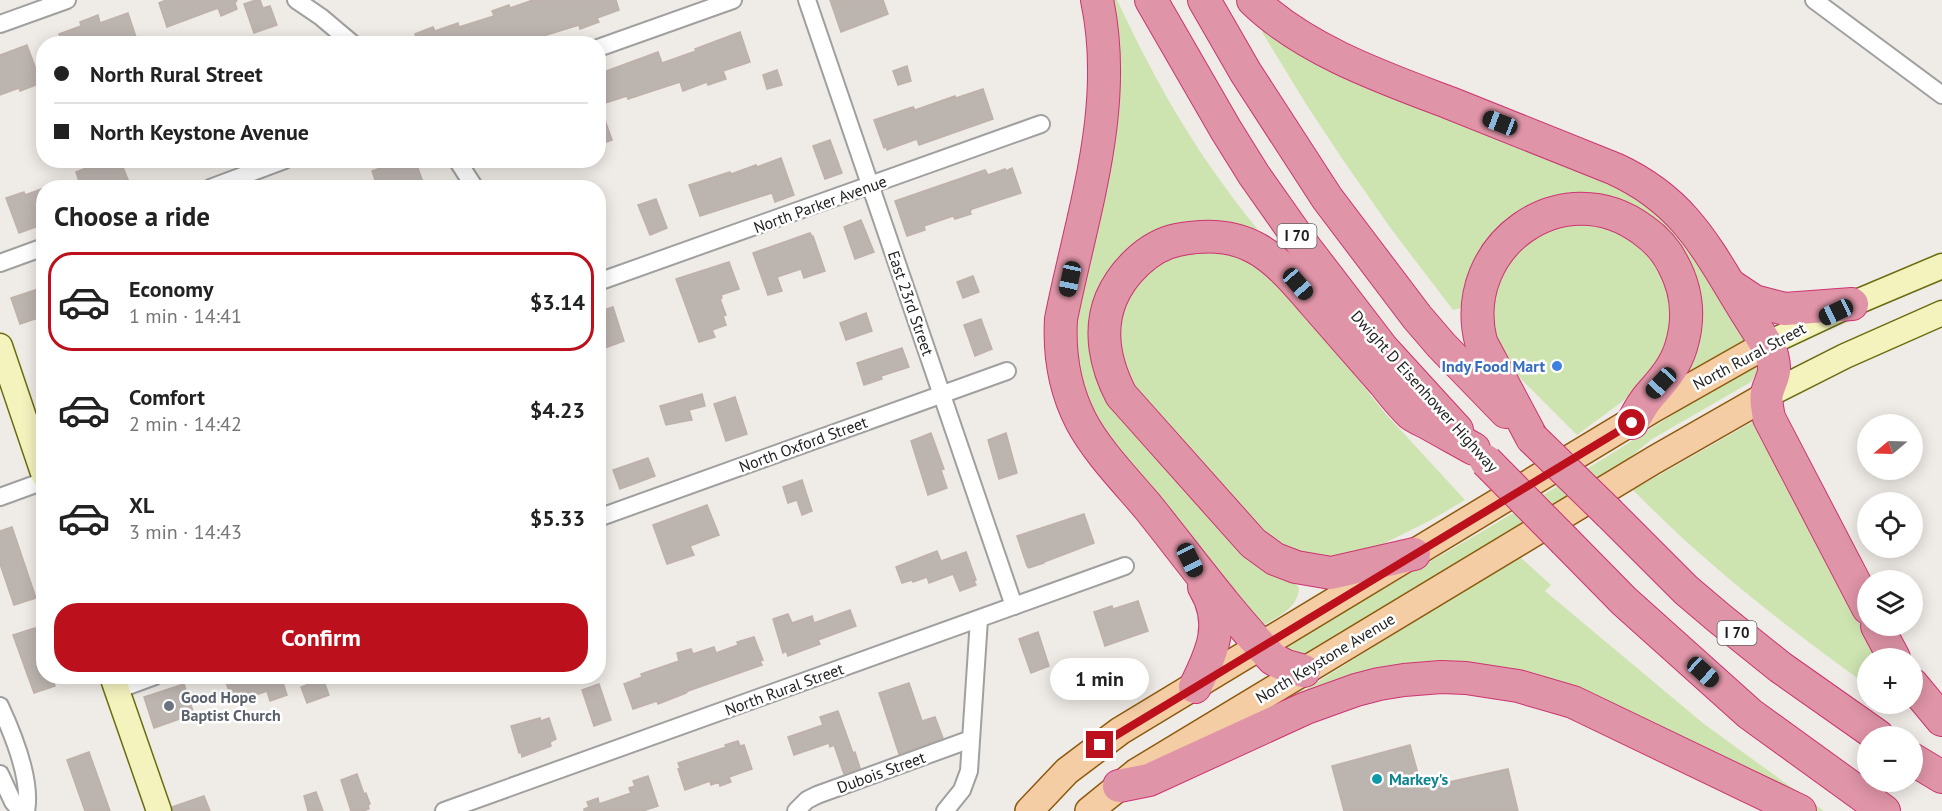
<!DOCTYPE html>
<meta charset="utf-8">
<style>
:root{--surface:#fff;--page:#f6f6f6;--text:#222;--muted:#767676;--line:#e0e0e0;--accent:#bc111d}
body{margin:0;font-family:"PT Sans",sans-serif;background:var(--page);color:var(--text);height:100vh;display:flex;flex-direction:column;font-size:22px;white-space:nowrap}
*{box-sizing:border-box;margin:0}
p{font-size:20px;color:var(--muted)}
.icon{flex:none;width:33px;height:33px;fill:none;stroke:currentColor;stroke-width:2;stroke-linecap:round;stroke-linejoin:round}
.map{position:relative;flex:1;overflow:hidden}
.sheet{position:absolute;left:36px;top:180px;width:570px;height:504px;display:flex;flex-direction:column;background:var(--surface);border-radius:24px;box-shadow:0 3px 15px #0003}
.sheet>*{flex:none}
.banner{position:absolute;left:36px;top:36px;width:570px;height:132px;border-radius:24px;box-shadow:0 3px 15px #0003;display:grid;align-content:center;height:132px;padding:0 18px;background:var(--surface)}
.needle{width:39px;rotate:251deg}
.buttons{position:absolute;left:1857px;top:414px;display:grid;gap:12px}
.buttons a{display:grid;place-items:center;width:66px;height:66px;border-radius:50%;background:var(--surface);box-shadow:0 3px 15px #0003;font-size:30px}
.end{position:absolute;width:27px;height:27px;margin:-14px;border:8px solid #bc111d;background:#fff;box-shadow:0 0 0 3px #fff}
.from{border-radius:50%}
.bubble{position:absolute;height:42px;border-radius:21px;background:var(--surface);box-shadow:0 3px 15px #0003;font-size:20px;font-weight:800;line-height:42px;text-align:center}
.car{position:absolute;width:18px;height:36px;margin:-18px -9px;border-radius:8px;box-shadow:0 0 4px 2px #0007;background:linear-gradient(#222 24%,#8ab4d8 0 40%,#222 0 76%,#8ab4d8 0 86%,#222 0)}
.banner b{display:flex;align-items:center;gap:21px;height:57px;font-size:22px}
.banner b+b{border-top:2px solid var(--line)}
.banner i{width:15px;height:15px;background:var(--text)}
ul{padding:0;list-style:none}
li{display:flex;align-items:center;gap:18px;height:99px;margin:0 12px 9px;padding:0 6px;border:3px solid transparent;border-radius:24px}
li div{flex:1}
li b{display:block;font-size:22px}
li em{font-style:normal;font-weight:800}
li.selected{border-color:var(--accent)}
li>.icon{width:54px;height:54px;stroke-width:1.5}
h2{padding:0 18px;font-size:27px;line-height:72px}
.button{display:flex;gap:12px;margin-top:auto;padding:12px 18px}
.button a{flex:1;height:69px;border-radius:24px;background:var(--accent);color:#fff;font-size:24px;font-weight:800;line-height:69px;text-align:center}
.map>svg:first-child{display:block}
.grass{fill:#cde4b0}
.building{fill:#bcb4af;stroke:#bfb1a9;stroke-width:1.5}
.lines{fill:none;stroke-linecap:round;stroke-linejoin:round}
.street-casing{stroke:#a0a0a0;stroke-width:20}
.secondary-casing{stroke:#696d0e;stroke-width:27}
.primary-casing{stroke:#8d590d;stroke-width:30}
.highway-casing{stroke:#cc3472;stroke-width:34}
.street{stroke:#fff;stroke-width:16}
.secondary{stroke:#f4f3be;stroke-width:24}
.primary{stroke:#f4cda5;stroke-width:27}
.highway{stroke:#df94a7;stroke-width:32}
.highway-bridge-casing{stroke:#cc3472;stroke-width:34;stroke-linecap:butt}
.highway-bridge{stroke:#df94a7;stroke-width:32}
.route{stroke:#bc111d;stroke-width:8}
.shop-dot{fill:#3f7fe0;stroke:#fff;stroke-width:2}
.worship-dot{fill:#6b7280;stroke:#fff;stroke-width:2}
.culture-dot{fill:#0f9aa8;stroke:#fff;stroke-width:2}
.labels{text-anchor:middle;stroke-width:5;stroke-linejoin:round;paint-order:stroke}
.shield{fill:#fff;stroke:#626262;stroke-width:1.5}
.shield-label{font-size:15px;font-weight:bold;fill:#1f1f1f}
.street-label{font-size:16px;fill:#1f1f1f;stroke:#fff}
.shop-label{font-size:16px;font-weight:bold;fill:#366cbe;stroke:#fff;text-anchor:end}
.worship-label{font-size:16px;font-weight:bold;fill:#5b616d;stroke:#fff;text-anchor:start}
.culture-label{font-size:16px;font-weight:bold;fill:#0d838f;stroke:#fff;text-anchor:start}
</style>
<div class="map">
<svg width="1942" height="811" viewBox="0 0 1942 811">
<rect width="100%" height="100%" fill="#efebe6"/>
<g class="grass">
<path d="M1110 0H1117C1129 25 1141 50 1154 74 1183 129 1219 182 1258 230 1230 220 1212 217 1183 223L1091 345 1299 588C1298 609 1276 617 1261 627L1099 432 1068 364Z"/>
<path d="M1270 29 1570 160 1671 218 1751 338 1685 377 1688 351 1648 223 1514 216C1481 240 1470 266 1463 305L1461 308 1453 310 1392 230 1343 160 1306 104 1262 32Z"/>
<path d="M1567 224H1600L1636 242 1652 258 1662 275 1670 297 1672 324 1670 343 1646 384 1577 435 1522 380 1507 362 1493 333 1492 291 1516 250 1550 229Z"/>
<path d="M1219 247 1272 271 1384 412 1465 500 1431 520 1371 550 1335 561 1275 549 1141 407 1112 351 1130 284 1170 255Z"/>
<path d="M1755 362 1759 365V369L1751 382 1652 439 1634 454 1619 470 1307 658H1290L1284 647 1362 599 1378 592 1483 531 1608 456Z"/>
<path d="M1756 420 1877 658H1868L1867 685C1785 626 1704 563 1633 490Z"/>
<path d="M1519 556 1551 585 1545 591 1704 724 1824 811H1811L1523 677 1284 703Z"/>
</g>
<g class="building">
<path d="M166 0H237L235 3 237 9 221 16 218 8 167 27 159 3Z"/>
<path d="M256 0H260L263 8 270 6 277 25 254 33 244 4Z"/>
<path d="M533 0H616L619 10 597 18 599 22 580 29 579 25 530 40 529 38 511 44H419L415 34 433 27 435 31 458 23 459 27 494 16 492 11 509 5 510 8Z"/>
<path d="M830 0H883L888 14 841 32Z"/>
<path d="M128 13 136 37 119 44H62L59 34 81 26 80 22 98 15 100 23Z"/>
<path d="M740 32 750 62 723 71 726 79 708 85 707 82 683 91 680 82 628 99 627 96 602 104 598 93V74L658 52 662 63 696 51 695 49Z"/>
<path d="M27 45 41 83 20 91 19 88 0 95V55Z"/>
<path d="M907 66 911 81 898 85 893 71Z"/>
<path d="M777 70 782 85 767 89 763 75Z"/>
<path d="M983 89 993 119 919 145 917 139 887 150V147L884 148 874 120 913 107 915 110 955 96 956 98Z"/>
<path d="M600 106 612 140 598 145V107Z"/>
<path d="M830 140 842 173 825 179 813 146Z"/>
<path d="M781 158 794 195 775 202 772 193 700 216 689 185 730 172 731 174 756 165 757 167Z"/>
<path d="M107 160H120L129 182 126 183 128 188H81L76 172Z"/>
<path d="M394 160H415L425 188H404L402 182 385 188H378L372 171 395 163Z"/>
<path d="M1012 168 1021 193 972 209 970 211 971 214 955 219 953 216 924 226 925 230 907 236 895 201 985 170 988 175 1005 169 1006 171Z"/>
<path d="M44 188V224L19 233 6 198 24 192 25 195Z"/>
<path d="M656 199 667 228 650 235 638 205Z"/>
<path d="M861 220 874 252 855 259 844 227Z"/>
<path d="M810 233 812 236H813L825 271 804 278 801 269 777 277 782 291 768 295 753 253Z"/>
<path d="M729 262 739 289 721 295 722 298 720 299 726 315 723 316 726 325 712 330 715 337 699 342 676 279Z"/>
<path d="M973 276 979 292 963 298 957 282Z"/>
<path d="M44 287V316L20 324 11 298Z"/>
<path d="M613 307 624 341 602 349 598 338V312Z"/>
<path d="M866 313 872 331 846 340 840 323Z"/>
<path d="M981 319 992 349 975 356 964 325Z"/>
<path d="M902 348 909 367 881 376 882 379 864 385 857 363Z"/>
<path d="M702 394 705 406 689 410 692 420 666 425 660 406Z"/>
<path d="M735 397 747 434 726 441 714 404Z"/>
<path d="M931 433 944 469 941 470 947 488 928 495 911 441Z"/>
<path d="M1006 433 1017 473 999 479 988 440Z"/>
<path d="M648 458 655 476 620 489 613 470Z"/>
<path d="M802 480 812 511 802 515 797 500 788 503 783 487Z"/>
<path d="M707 505 719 535 690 546 694 555 667 564 653 525Z"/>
<path d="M1084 514 1094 543 1044 562V563L1029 568 1027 566 1017 536Z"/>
<path d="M12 527 36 598 14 605 0 564V531Z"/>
<path d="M937 551 941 561 966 552 976 580 974 581 976 585 960 591 953 574 929 583 927 577 913 582 912 580 902 583 896 567Z"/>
<path d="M1138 601 1148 631 1105 646 1094 612 1112 606 1113 609Z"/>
<path d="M850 610 856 626 818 640 820 644 801 651 788 656 786 651 783 653 773 619 788 614 792 623 812 616 814 623Z"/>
<path d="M35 628 44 653V676H52L55 686 34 693 13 635Z"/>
<path d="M1038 632 1049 666 1031 673 1019 639Z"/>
<path d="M754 637 763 660 760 661 762 665 688 691 686 693 658 704 657 701 633 709 624 684 642 677 641 674 679 661 677 653 691 649 693 654 714 647 716 653 738 645 737 642Z"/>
<path d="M245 676H281L287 695 270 701 267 691 234 703 226 683Z"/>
<path d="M304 676H322L329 695 307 703 301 687 307 685Z"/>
<path d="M909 683 922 721 935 717 943 738 899 754 879 693Z"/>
<path d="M184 684 194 714 154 728 144 697Z"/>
<path d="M599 684 611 720 594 726 582 690Z"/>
<path d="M838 711 853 753 855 752 860 768 844 774 834 745 830 747 829 743 794 755 788 737 823 725 820 717Z"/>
<path d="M540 718 541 721 549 718 556 739 550 742 551 746 522 757 521 752 519 753 511 726Z"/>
<path d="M738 741 740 746 744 745 752 769 729 777 731 782 720 786 719 782 711 785 710 781 685 790 678 769 680 768 678 763 726 747 725 745Z"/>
<path d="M1410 745 1422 788 1508 769 1518 811H1344L1332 766Z"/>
<path d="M89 752 110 811H85L67 760Z"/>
<path d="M357 774 364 794 366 793 370 804 368 805 369 809 363 811H351L341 780Z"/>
<path d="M648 776 658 806 643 811H584V809L589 807 587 802 598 798 599 804 631 793 629 788 635 786 633 781Z"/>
<path d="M316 792 323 811H308L304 796Z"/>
<path d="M204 796 210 811H173L172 807Z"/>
</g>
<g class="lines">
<g class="street-casing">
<g id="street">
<path d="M296 0 321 17 353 44"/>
<path d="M807 0 1014 606"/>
<path d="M1814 0 1942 95"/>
<path d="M0 24 67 0"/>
<path d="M598 48 733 0"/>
<path d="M457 160 475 188"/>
<path d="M210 188 285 160"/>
<path d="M0 263 44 247"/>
<path d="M598 282 1041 124"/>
<path d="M0 497 44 481"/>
<path d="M598 518 1007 371"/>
<path d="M117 690 155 676"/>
<path d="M0 706C13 734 32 780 26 811"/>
<path d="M0 774 13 802 21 811"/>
<path d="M444 811 1125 566"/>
<path d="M796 811 807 800 817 795 971 739"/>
<path d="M945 811 962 790 969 771 979 619"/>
</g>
</g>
<g class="secondary-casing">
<g id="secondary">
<path d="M1767 344 1852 304 1942 266"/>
<path d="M0 346 44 476"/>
<path d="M1766 396 1845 356 1942 313"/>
<path d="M112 676 159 811"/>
</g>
</g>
<g class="primary-casing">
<g id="primary">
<path d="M1029 811 1067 771 1120 731 1654 408 1767 344"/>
<path d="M1089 811 1137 772 1654 460 1766 396"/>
</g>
</g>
<g class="highway-casing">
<g id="highway">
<path d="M1097 0C1120 108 1082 214 1061 319 1059 354 1064 388 1081 421 1096 450 1126 481 1148 507 1188 557 1229 613 1273 659L1286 666 1304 671"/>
<path d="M1151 0 1226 130 1254 175 1304 246 1383 349 1457 430"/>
<path d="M1204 0 1246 73 1327 198 1417 317 1441 345 1506 412"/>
<path d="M1253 0C1304 50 1384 78 1450 103 1505 125 1560 147 1615 169 1682 200 1704 243 1741 304 1751 321 1763 337 1772 355 1777 376 1772 375 1767 393 1765 401 1768 411 1769 418L1868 608"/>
<path d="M1730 285 1754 301 1785 309 1852 304"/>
<path d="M1532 438 1481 342C1457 246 1563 170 1643 230 1656 239 1666 250 1673 264 1687 290 1690 318 1681 347 1675 367 1662 381 1649 396 1642 404 1637 414 1632 423"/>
<path d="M1610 514 1686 590 1719 618 1780 667 1878 736"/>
<path d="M1565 541 1624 601 1750 714 1884 811"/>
<path d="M1414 554 1331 573 1296 567 1275 559 1253 543 1121 395C1106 366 1098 331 1111 299 1122 273 1148 246 1177 240 1251 225 1277 260 1321 311 1342 335 1363 359 1384 383 1392 393 1401 405 1411 414 1416 418 1424 421 1431 425 1445 433 1460 441 1474 449"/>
<path d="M1877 626 1894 658"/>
<path d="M1912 684 1942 720"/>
<path d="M1195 687C1212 653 1226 623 1204 587"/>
<path d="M1912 759 1942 777"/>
<path d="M1119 786 1149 780 1306 708 1356 690 1379 684 1404 680 1441 677 1466 678 1518 686 1573 702 1800 811"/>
</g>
</g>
<use href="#street" class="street"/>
<use href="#secondary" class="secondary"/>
<use href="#primary" class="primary"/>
<use href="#highway" class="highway"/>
<g class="highway-bridge-casing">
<g id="highway-bridge">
<path d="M1532 438 1610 514"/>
<path d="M1486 461 1565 541"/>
</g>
</g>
<use href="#highway-bridge" class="highway-bridge"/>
</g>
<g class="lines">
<path class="route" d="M1100 745 1632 423"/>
</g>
<circle class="shop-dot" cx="1557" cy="366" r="6"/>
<circle class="worship-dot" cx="169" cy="706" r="6"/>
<circle class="culture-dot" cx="1377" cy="779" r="6"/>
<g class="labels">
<g class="shield">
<rect x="1277.5" y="224" width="39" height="24" rx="4.5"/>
<rect x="1717.5" y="621" width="39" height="24" rx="4.5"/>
</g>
<g class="shield-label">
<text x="1297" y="241">I 70</text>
<text x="1737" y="638">I 70</text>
</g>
<g class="street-label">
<text transform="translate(820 204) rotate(-20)" y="6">North Parker Avenue</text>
<text transform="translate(911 303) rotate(71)" y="6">East 23rd Street</text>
<text transform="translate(1749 356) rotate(-28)" y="6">North Rural Street</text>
<text transform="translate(1425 391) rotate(48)" y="6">Dwight D Eisenhower Highway</text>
<text transform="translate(803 444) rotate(-20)" y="6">North Oxford Street</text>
<text transform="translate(1325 658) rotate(-31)" y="6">North Keystone Avenue</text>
<text transform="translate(784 689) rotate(-20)" y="6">North Rural Street</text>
<text transform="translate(881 772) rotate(-20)" y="6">Dubois Street</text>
</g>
<g class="shop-label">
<text x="1545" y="372">Indy Food Mart</text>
</g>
<g class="worship-label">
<text x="181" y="703">Good Hope<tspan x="181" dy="18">Baptist Church</tspan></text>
</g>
<g class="culture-label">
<text x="1389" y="785">Markey's</text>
</g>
</g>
</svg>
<div class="buttons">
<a><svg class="needle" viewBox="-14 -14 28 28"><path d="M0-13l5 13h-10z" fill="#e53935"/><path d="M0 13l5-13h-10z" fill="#767676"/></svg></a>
<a><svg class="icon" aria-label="locate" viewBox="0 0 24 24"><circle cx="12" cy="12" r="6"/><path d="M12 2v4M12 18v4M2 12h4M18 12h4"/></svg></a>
<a><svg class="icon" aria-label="layers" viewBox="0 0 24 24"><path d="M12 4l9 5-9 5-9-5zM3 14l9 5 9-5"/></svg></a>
<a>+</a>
<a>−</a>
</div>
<i class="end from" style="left:1632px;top:423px"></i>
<i class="end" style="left:1100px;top:745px"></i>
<div class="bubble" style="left:1050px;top:658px;width:99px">1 min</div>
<i class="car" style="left:1500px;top:123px;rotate:291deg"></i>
<i class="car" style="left:1070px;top:279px;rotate:192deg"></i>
<i class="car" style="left:1298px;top:284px;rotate:139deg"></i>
<i class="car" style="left:1836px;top:312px;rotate:245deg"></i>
<i class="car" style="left:1661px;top:383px;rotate:223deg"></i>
<i class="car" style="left:1190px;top:560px;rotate:154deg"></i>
<i class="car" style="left:1703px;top:672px;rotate:132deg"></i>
<div class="banner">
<b><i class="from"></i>North Rural Street</b>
<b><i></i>North Keystone Avenue</b>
</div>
<section class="sheet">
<h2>Choose a ride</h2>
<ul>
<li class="selected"><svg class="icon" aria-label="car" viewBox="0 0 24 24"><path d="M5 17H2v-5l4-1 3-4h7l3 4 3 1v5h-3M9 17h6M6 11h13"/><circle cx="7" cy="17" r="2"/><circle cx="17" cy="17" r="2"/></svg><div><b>Economy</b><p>1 min · 14:41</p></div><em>$3.14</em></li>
<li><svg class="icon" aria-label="car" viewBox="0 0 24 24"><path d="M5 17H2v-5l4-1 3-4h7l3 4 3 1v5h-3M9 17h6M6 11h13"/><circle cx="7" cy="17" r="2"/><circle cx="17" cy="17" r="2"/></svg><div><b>Comfort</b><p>2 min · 14:42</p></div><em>$4.23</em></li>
<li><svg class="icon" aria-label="car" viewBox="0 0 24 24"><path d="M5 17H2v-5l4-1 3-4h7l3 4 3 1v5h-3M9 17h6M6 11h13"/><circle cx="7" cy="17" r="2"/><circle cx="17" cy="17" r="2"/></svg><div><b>XL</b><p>3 min · 14:43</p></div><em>$5.33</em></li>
</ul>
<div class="button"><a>Confirm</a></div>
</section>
</div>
